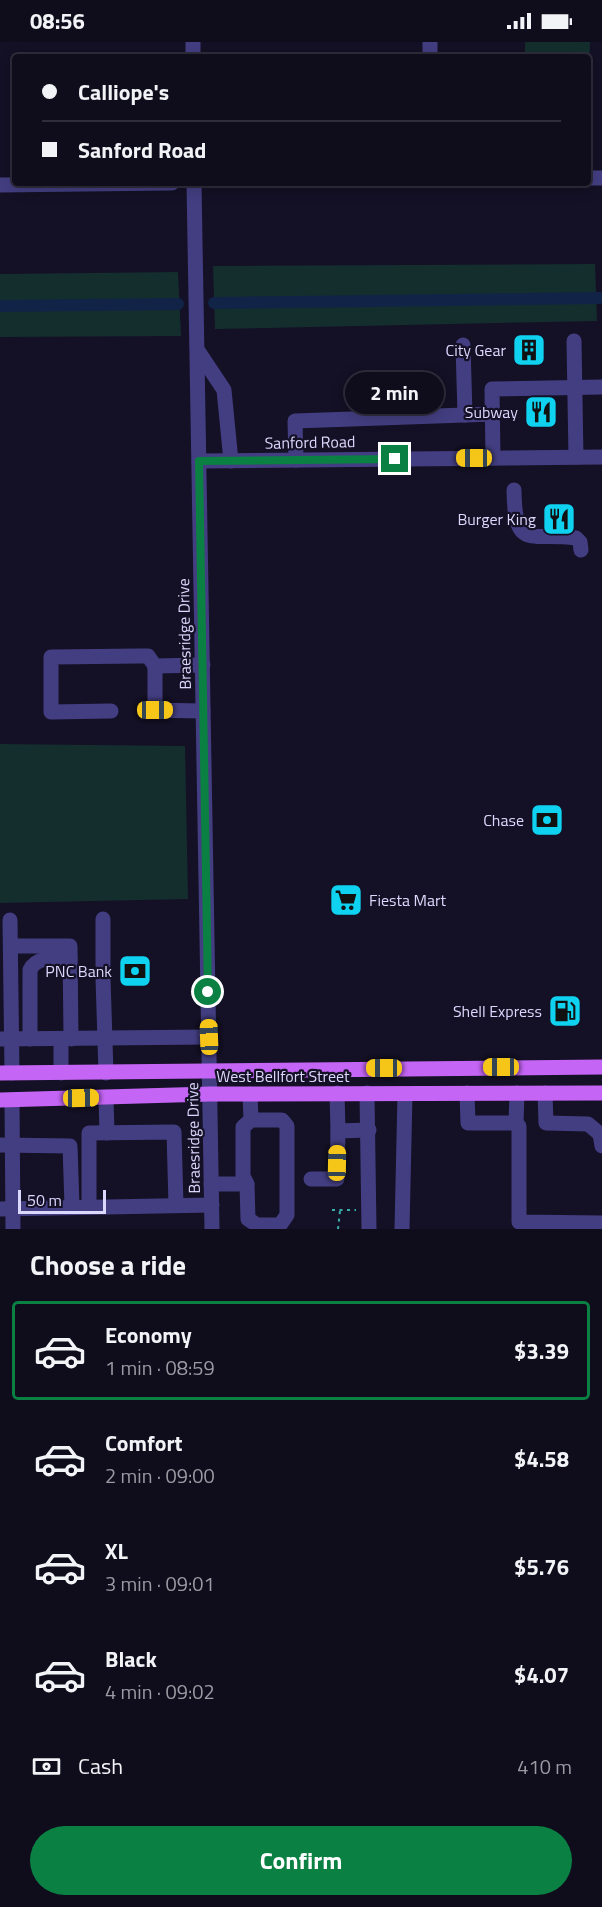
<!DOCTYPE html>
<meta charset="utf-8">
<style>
:root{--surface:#0f0c1c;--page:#1d1a29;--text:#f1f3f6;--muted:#9b9ba3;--line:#2f2c3b;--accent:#0b8043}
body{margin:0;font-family:"Titillium Web",sans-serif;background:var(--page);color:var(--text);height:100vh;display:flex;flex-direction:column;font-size:22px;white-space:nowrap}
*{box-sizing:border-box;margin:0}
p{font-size:20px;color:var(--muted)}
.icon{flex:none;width:33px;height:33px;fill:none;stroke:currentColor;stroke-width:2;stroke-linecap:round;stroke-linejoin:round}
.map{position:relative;height:1187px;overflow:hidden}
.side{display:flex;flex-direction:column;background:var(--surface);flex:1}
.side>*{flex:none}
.top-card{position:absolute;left:12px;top:12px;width:579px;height:132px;border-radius:6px;box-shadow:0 3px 15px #0003,0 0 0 2px var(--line);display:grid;align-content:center;height:132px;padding:0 30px;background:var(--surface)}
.scale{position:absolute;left:18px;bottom:15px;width:88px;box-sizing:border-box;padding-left:6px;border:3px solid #dcd7fc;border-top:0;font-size:16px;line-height:21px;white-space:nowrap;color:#dcd7fc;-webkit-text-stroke:4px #141025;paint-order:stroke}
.end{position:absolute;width:27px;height:27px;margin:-14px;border:8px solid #0b8043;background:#fff;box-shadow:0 0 0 3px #fff}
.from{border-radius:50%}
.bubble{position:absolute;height:42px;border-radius:21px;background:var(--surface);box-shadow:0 3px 15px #0003,0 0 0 2px var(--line);font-size:20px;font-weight:700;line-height:42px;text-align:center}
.car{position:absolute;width:18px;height:36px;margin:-18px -9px;border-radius:8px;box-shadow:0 0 4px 2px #0007;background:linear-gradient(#f5c518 24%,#345 0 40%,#f5c518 0 76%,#345 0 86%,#f5c518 0)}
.top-card b{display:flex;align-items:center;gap:21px;height:57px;font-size:22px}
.top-card b+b{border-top:2px solid var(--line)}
.top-card i{width:15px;height:15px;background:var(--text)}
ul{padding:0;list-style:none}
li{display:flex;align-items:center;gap:18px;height:99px;margin:0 12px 9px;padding:0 18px;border:3px solid transparent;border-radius:6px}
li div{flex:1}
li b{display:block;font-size:22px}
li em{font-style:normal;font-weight:700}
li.active{border-color:var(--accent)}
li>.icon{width:54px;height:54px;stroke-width:1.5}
h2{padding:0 30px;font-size:27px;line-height:72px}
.pay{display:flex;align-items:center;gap:15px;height:66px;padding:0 30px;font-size:22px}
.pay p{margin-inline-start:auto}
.button{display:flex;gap:12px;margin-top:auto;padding:12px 30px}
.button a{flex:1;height:69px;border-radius:36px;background:var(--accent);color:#fff;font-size:24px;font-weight:700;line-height:69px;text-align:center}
.status{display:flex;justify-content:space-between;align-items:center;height:42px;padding:0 30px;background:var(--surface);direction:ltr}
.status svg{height:16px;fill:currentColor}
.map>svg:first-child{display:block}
.green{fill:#142e2e}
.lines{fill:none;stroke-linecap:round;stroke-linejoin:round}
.canal{stroke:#112448;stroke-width:12}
.path{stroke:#37b0ac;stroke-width:2;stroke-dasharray:3 4.5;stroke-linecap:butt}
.minor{stroke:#433e81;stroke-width:15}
.major{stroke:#c465f5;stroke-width:15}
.route{stroke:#0b8043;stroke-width:8}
.labels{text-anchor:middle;stroke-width:4.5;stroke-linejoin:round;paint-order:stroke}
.poi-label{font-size:16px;fill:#dcd7fc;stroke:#141025;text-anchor:end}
.street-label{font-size:16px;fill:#dcd7fc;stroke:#141025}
</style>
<div class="status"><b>08:56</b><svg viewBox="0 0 49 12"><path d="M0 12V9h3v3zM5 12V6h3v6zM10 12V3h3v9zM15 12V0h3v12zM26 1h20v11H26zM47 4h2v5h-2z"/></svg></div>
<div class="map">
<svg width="602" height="1187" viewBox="0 0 602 1187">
<rect width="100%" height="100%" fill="#141025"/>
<g class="green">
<path d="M590 0 589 38 588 15H525V0Z"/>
<path d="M595 222 597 279 215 287 213 224Z"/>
<path d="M178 230 181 294 0 295V232Z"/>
<path d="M0 702 185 704 188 857 0 861Z"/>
</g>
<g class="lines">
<g class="canal">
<path d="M214 261 599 256"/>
<path d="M0 264 178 262"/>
</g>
<g class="path">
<path d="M332 1168H356"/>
<path d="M338 1187 340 1169"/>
</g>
<g class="minor">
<path d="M193 0V15"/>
<path d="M430 0V15"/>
<path d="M588 136H602"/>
<path d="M194 141 212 1187"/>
<path d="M0 143 172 141"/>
<path d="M574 299 576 415"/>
<path d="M463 303 465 373"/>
<path d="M198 309 224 348 231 419"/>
<path d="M493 416 492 347 602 345"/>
<path d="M296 418 295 379 493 372"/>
<path d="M199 419 602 415"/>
<path d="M514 448C515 509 528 490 576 496L580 500 581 508"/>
<path d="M155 624V668"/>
<path d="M146 668 203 669"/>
<path d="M111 669 51 670V615L140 614H148L155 624 203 623"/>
<path d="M103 877V923"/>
<path d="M10 878 12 1031"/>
<path d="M11 904H70L71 997"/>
<path d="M103 936 106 1031"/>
<path d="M0 997 209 995"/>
<path d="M30 997V928C37 913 56 917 70 917"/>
<path d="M61 997V1031"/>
<path d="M337 1051 338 1089 369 1088"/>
<path d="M367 1051 369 1187"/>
<path d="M467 1051 468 1081H516L517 1051"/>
<path d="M545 1051 546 1081 588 1082 600 1092 602 1104"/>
<path d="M250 1052 251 1078 243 1085V1134L247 1142 248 1177 257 1183H280L287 1173V1084L282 1078H251"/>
<path d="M106 1056 107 1091"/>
<path d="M12 1058 13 1187"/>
<path d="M516 1081 519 1084V1180L602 1181"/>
<path d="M0 1103 70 1104 72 1164"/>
<path d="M311 1137H337L338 1089"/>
<path d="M211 1142H247"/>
<path d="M89 1164V1091L174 1090 176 1163"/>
<path d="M0 1167 212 1163"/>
<path d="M402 1187 405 1052"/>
</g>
<g class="major">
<path d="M0 1031 602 1025"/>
<path d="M0 1058 210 1052 602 1051"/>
</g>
</g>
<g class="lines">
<path class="route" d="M208 950 199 419 395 417"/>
</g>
<defs>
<g id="building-square" transform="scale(1.725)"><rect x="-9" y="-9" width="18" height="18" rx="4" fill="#0fd2f0" stroke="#141025"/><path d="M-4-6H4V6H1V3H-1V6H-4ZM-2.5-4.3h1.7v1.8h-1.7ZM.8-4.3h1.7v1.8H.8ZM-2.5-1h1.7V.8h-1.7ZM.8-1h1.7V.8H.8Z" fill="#111"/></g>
<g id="restaurant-square" transform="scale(1.725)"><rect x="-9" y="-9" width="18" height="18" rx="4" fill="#0fd2f0" stroke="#141025"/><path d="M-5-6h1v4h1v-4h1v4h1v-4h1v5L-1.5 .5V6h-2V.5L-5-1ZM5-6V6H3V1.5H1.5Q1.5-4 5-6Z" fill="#111"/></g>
<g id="bank-square" transform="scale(1.725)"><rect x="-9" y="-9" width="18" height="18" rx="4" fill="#0fd2f0" stroke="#141025"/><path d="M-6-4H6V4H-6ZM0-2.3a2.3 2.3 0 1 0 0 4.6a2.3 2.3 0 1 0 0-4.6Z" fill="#111"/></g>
<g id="supermarket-square" transform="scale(1.725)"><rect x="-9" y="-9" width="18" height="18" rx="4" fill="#0fd2f0" stroke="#141025"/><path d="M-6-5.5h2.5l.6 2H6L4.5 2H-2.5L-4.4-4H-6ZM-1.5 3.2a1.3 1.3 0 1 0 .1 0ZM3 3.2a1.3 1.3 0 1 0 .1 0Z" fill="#111"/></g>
<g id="fuel-square" transform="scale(1.725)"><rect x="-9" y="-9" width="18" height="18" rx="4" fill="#0fd2f0" stroke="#141025"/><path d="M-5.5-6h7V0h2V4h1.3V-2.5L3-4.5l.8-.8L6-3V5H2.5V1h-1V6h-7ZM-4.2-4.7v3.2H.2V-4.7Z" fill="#111"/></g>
</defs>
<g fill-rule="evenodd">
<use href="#building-square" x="529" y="308"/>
<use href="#restaurant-square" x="541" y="370"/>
<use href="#restaurant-square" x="559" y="477"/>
<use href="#bank-square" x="547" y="778"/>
<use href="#supermarket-square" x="346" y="858"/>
<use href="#bank-square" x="135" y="929"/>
<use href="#fuel-square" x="565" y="969"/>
</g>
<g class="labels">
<g class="poi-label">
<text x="506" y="314">City Gear</text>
<text x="518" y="376">Subway</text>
<text x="536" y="483">Burger King</text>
<text x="524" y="784">Chase</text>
<text x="369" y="864" text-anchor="start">Fiesta Mart</text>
<text x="112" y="935">PNC Bank</text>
<text x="542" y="975">Shell Express</text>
</g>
<g class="street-label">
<text transform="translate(310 400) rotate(-1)" y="6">Sanford Road</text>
<text transform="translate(184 592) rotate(-91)" y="6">Braesridge Drive</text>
<text x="283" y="1040">West Bellfort Street</text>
<text transform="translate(193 1096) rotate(-91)" y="6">Braesridge Drive</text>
</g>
</g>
</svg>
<div class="scale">50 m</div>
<i class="end from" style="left:208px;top:950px"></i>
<i class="end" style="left:395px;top:417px"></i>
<div class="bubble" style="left:345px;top:330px;width:99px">2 min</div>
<i class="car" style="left:474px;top:416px;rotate:270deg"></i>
<i class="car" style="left:155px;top:668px;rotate:90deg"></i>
<i class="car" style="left:209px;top:995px;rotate:358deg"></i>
<i class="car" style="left:501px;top:1025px;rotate:270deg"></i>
<i class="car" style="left:384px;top:1026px;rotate:270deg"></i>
<i class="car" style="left:81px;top:1056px;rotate:89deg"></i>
<i class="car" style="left:337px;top:1121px;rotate:1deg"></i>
<div class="top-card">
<b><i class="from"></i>Calliope's</b>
<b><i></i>Sanford Road</b>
</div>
</div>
<section class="side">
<h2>Choose a ride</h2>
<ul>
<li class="active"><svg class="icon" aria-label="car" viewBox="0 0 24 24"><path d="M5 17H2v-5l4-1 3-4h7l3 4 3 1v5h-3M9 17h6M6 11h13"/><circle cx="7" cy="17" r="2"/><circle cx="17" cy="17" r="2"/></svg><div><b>Economy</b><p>1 min · 08:59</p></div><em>$3.39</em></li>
<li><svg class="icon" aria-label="car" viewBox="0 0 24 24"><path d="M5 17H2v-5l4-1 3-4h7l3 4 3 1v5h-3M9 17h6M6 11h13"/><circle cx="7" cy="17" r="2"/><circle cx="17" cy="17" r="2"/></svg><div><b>Comfort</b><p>2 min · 09:00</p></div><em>$4.58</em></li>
<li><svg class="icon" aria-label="car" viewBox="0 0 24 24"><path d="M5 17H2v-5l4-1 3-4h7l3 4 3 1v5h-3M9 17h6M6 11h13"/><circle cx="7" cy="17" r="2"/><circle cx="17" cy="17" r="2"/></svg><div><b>XL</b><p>3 min · 09:01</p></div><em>$5.76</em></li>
<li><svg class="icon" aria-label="car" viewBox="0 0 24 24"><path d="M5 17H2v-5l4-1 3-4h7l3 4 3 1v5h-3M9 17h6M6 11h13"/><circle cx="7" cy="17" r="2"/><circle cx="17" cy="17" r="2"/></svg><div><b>Black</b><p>4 min · 09:02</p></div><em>$4.07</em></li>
</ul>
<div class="pay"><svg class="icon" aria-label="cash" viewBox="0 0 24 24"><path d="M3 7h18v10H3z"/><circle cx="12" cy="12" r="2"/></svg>Cash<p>410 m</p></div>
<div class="button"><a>Confirm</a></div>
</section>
